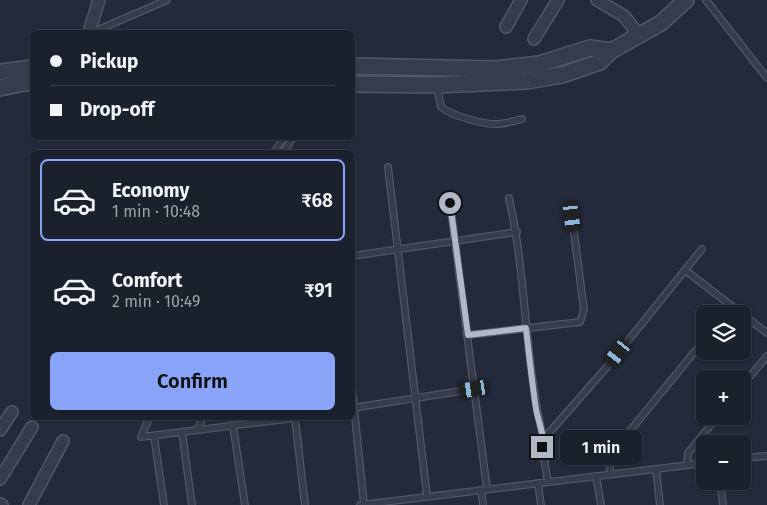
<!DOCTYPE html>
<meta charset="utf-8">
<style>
:root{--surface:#1a202c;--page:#232834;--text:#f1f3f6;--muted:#9fa3a9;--line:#383e48;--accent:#88a3f7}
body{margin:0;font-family:"Fira Sans",sans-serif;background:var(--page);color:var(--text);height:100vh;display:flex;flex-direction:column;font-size:19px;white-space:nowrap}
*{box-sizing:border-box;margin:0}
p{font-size:16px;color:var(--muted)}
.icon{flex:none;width:28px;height:28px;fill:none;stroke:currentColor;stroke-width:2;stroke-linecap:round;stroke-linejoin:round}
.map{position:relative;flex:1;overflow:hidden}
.drawer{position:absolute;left:30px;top:150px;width:325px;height:270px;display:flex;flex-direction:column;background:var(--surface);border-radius:8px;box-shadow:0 1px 4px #0004,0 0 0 1px var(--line)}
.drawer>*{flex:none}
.guide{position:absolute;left:30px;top:30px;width:325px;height:110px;border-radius:8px;box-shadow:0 1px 4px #0004,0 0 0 1px var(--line);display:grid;align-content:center;height:110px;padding:0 20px;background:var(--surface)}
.controls{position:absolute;left:696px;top:305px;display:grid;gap:10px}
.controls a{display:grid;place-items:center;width:55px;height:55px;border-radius:8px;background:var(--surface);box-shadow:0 1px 4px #0004,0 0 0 1px var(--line);font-size:25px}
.end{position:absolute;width:22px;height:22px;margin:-11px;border:6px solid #b2b7c7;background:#111;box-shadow:0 0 0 2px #111}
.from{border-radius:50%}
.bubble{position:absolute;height:35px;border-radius:8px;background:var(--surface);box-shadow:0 1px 4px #0004,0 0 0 1px var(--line);font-size:16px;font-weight:600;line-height:35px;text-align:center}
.car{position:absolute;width:15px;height:30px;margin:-15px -8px;border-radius:6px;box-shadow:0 0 4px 1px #0007;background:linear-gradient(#222 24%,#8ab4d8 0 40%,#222 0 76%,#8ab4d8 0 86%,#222 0)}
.guide b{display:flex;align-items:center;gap:18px;height:48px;font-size:19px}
.guide b+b{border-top:1px solid var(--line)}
.guide i{width:12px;height:12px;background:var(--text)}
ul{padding:9px 0 0;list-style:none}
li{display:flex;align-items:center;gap:15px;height:82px;margin:0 10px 8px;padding:0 10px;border:2px solid transparent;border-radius:8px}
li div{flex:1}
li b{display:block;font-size:19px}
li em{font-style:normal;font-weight:600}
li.current{border-color:var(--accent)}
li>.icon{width:45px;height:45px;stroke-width:1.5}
.button{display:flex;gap:10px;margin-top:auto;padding:10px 20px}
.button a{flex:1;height:58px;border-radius:8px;background:var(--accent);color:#111;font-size:20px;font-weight:600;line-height:58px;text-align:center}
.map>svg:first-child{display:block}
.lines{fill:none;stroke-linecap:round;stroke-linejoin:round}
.service-casing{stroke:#525766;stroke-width:8}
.minor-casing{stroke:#525766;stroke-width:14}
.tertiary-casing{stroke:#525766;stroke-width:18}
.service{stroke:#373c4c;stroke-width:5.5}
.minor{stroke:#373c4c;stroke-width:11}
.tertiary{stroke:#373c4c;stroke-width:15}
.route{stroke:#b2b7c7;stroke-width:6}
</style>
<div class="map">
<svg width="767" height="505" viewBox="0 0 767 505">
<rect width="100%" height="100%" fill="#232a3b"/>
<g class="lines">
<g class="service-casing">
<g id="service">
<path d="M706 0 767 78"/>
<path d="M93 32 167 0"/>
<path d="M437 87 441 107C452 116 485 125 499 124 507 123 515 121 522 119"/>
<path d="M274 152 284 138"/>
<path d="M283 152 293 138"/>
<path d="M388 167 427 496"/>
<path d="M509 198C527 278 524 361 544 441"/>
<path d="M450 203 487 489"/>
<path d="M352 256 517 232"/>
<path d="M685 270 742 314"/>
<path d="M725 314 732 306"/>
<path d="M742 314 767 333"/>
<path d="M468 335 580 322 584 310 572 217"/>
<path d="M742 386 767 356"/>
<path d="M352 388 364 505"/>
<path d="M352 408 474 389"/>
<path d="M149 418 141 437 295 418"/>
<path d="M295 418 305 505"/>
<path d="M233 426 245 505"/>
<path d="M197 430 203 418"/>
<path d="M182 432 192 505"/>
<path d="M154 436 164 505"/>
<path d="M742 458 767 456"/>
<path d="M687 465 688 453 718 416"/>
<path d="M656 469 660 505"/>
<path d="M611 474 608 459 611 454 705 339"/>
<path d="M596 476 601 505"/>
<path d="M720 481 723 505"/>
<path d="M548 482 542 447 548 434 606 368 702 249"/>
<path d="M538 483 541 505"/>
<path d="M481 490 483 505"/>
<path d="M360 505 705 463"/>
</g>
</g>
<g class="minor-casing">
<g id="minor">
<path d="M597 0 624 16 639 35"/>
<path d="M506 27 521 0"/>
<path d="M89 32 99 0"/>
<path d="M534 39 558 0"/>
<path d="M0 430 12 412"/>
<path d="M0 479 32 427"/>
<path d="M0 504 2 505"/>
<path d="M29 505 63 441"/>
</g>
</g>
<g class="tertiary-casing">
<g id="tertiary">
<path d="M352 66 495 69 539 64 590 48 611 51"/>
<path d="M0 72 32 68"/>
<path d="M352 84 436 85 527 81 562 75 600 62 611 51 661 23 686 0"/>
<path d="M0 88 24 83H32"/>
</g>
</g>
<use href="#service" class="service"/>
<use href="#minor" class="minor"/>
<use href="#tertiary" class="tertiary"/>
</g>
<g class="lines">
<path class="route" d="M450 203 468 335 526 328C529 355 532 382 536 409 538 421 545 435 542 447"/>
</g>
</svg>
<div class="controls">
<a><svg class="icon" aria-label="layers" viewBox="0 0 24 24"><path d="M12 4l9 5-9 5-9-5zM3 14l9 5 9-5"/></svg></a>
<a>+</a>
<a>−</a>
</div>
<i class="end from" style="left:450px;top:203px"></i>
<i class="end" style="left:542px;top:447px"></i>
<div class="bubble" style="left:560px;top:430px;width:82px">1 min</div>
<i class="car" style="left:572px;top:217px;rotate:173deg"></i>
<i class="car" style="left:618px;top:353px;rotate:219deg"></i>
<i class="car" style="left:474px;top:389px;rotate:261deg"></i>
<div class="guide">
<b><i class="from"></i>Pickup</b>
<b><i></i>Drop-off</b>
</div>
<section class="drawer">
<ul>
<li class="current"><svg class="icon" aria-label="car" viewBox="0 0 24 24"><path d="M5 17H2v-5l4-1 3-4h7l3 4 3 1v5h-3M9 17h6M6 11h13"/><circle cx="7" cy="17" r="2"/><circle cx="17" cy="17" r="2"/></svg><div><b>Economy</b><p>1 min · 10:48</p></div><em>₹68</em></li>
<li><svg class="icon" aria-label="car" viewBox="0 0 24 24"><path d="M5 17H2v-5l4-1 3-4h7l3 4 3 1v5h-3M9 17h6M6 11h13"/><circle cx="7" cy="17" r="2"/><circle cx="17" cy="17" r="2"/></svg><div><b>Comfort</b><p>2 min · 10:49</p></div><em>₹91</em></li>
</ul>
<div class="button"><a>Confirm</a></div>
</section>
</div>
